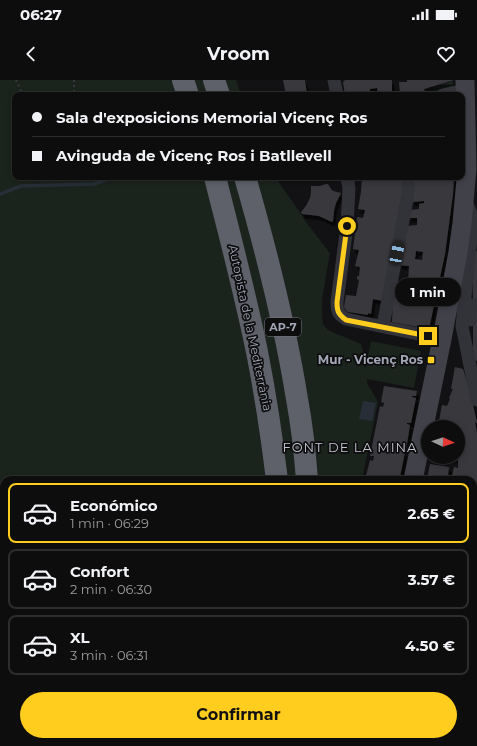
<!DOCTYPE html>
<html lang="es">
<meta charset="utf-8">
<style>
:root{--surface:#0e0d0e;--page:#1c1b1c;--text:#f1f3f6;--muted:#9b9c9e;--line:#2e2d2e;--accent:#ffcd1e}
body{margin:0;font-family:Montserrat,sans-serif;background:var(--page);color:var(--text);height:100vh;display:flex;flex-direction:column;font-size:15px;white-space:nowrap}
*{box-sizing:border-box;margin:0}
p{font-size:13px;color:var(--muted)}
.icon{flex:none;width:22px;height:22px;fill:none;stroke:currentColor;stroke-width:2;stroke-linecap:round;stroke-linejoin:round}
.map{position:relative;flex:1;overflow:hidden}
.panel{position:absolute;left:0px;top:396px;width:477px;height:270px;display:flex;flex-direction:column;background:var(--surface);border-radius:12px 12px 0 0;box-shadow:0 2px 6px #0003,0 0 0 1px var(--line)}
.panel>*{flex:none}
.hud{position:absolute;left:12px;top:12px;width:453px;height:88px;border-radius:8px;box-shadow:0 2px 6px #0003,0 0 0 1px var(--line);display:grid;align-content:center;height:88px;padding:0 20px;background:var(--surface)}
.needle{width:26px;rotate:93deg}
.controls{position:absolute;left:421px;top:340px;display:grid;gap:8px}
.controls a{display:grid;place-items:center;width:44px;height:44px;border-radius:50%;background:var(--surface);box-shadow:0 2px 6px #0003,0 0 0 1px var(--line);font-size:20px}
.end{position:absolute;width:18px;height:18px;margin:-9px;border:5px solid #ffcd1e;background:#111;box-shadow:0 0 0 2px #111}
.from{border-radius:50%}
.bubble{position:absolute;height:28px;border-radius:14px;background:var(--surface);box-shadow:0 2px 6px #0003,0 0 0 1px var(--line);font-size:13px;font-weight:700;line-height:28px;text-align:center}
.car{position:absolute;width:12px;height:24px;margin:-12px -6px;border-radius:5px;box-shadow:0 0 3px 1px #0007;background:linear-gradient(#222 24%,#8ab4d8 0 40%,#222 0 76%,#8ab4d8 0 86%,#222 0)}
.hud b{display:flex;align-items:center;gap:14px;height:38px;font-size:15px}
.hud b+b{border-top:1px solid var(--line)}
.hud i{width:10px;height:10px;background:var(--text)}
ul{padding:7px 0 0;list-style:none}
li{display:flex;align-items:center;gap:12px;height:60px;margin:0 8px 6px;padding:0 12px;border:2px solid var(--line);border-radius:8px}
li div{flex:1}
li b{display:block;font-size:15px}
li em{font-style:normal;font-weight:700}
li.on{border-color:var(--accent)}
li>.icon{width:36px;height:36px;stroke-width:1.5}
.primary-button{display:flex;gap:8px;margin-top:auto;padding:8px 20px}
.primary-button a{flex:1;height:46px;border-radius:24px;background:var(--accent);color:#111;font-size:16px;font-weight:700;line-height:46px;text-align:center}
.status{display:flex;justify-content:space-between;align-items:center;height:28px;padding:0 20px;background:var(--surface);direction:ltr}
.status svg{height:11px;fill:currentColor}
header{display:flex;justify-content:space-between;align-items:center;height:52px;padding:0 20px;background:var(--surface);font-size:18px;font-weight:700}
.map>svg:first-child{display:block}
.green{fill:#1b231d}
.water{fill:#272e38}
.lines{fill:none;stroke-linecap:round;stroke-linejoin:round}
.stream{stroke:#272e38;stroke-width:3.5}
.building{fill:#39393e;fill-rule:evenodd;filter:url(#shadow)}
.path{stroke:#383940;stroke-width:2;stroke-dasharray:2 3;stroke-linecap:butt}
.street{stroke:#323239;stroke-width:13}
.secondary{stroke:#404149;stroke-width:19}
.highway{stroke:#5e606a;stroke-width:22}
.route{stroke:#ffcd1e;stroke-width:5}
.poi-dot{fill:#ffcd1e;stroke:#0d0d0e;stroke-width:1.5}
.labels{text-anchor:middle;stroke-width:3.5;stroke-linejoin:round;paint-order:stroke}
.shield{fill:#0d0d0e;stroke:#757783;stroke-width:1}
.shield-label{font-size:11px;font-weight:bold;fill:#a1a5b5}
.street-label{font-size:12px;fill:#a1a5b5;stroke:#0d0d0e}
.poi-label{font-size:12px;font-weight:bold;fill:#a1a5b5;stroke:#0d0d0e;text-anchor:end}
.neighbourhood-label{font-size:13px;letter-spacing:1px;fill:#c3c5d1;stroke:#0d0d0e}
</style>
<div class="status"><b>06:27</b><svg viewBox="0 0 49 12"><path d="M0 12V9h3v3zM5 12V6h3v6zM10 12V3h3v9zM15 12V0h3v12zM26 1h20v11H26zM47 4h2v5h-2z"/></svg></div>
<header><svg class="icon" aria-label="back" viewBox="0 0 24 24"><path d="M15 5l-7 7 7 7"/></svg>Vroom<svg class="icon" aria-label="heart" viewBox="0 0 24 24"><path d="M12 20l-8-8c-3-5 5-10 8-4 3-6 11-1 8 4z"/></svg></header>
<div class="map">
<svg width="477" height="666" viewBox="0 0 477 666">
<defs>
<filter id="shadow"><feDropShadow dx="2.5" dy="4.5" stdDeviation="0" flood-color="#0009"/></filter>
</defs>
<rect width="100%" height="100%" fill="#121113"/>
<g class="green">
<path d="M0 0H236L241 15H15V97H275L300 132 306 142 330 173 322 220V235L323 244 328 250 361 264 363 271 365 289 371 261 421 271 414 308 367 299V303L378 322 362 400H4V662H314L313 666H0Z"/>
<path d="M453 1V10L430 15H425L424 9Z"/>
</g>
<path class="water" d="M363 321 376 323 372 341 359 339Z"/>
<g class="lines">
<path class="stream" d="M0 114 21 106 94 104 114 97"/>
</g>
<g class="building">
<path d="M283 0H305L307 15H286Z"/>
<path d="M345 0H392V13H400L399 2H407V0H454L424 9 425 15H378L377 8 370 9V15H345L343 2Z"/>
<path d="M362 97H403V111L383 221 373 219 371 234 368 233V235L348 232 345 229 344 227 346 215 356 216 359 200 357 199V196H359L360 187 355 186 359 170 353 169 357 137 363 138 365 130 358 129 361 112Z"/>
<path d="M413 97H454L453 114 445 174 429 249 392 242 393 217 401 218 402 210H394L396 202 408 203 409 186 399 185 406 146 417 145V138H408L410 130 419 129V124L424 123V121L412 122ZM416 171 423 172 422 180 415 179Z"/>
<path d="M328 104 331 109 333 111 341 113 336 123 334 131 333 141 332 142 319 136 302 134 301 132 306 126 310 118 311 113V106H320L326 104Z"/>
<path d="M476 171H477V222L473 221 472 189Z"/>
<path d="M473 230 477 231V281L475 280 473 270Z"/>
<path d="M455 287 463 289 471 315 477 343 475 342 477 353V472L474 495 473 494V400H450L451 396H452L454 387 458 388V379H454V377H458V347H452L453 344 439 341 442 325 447 326 450 319 449 318 453 309H451Z"/>
<path d="M384 306 417 311 416 316H412V317L416 318 411 343H407V344L410 345 406 370 402 369 401 371 405 372 400 397 396 396V398L400 399V400H387L366 396 370 380 373 381 374 376H370L380 326 383 327 384 323 381 322Z"/>
<path d="M430 384 449 387 448 396 445 395 444 400H427Z"/>
<path d="M476 537 477 606 475 611 473 610V551Z"/>
<path d="M477 619V656L473 654V632L476 625 475 624Z"/>
<path d="M358 662H379L375 666H363Z"/>
<path d="M401 662H423L428 666H406Z"/>
<path d="M456 662H473L477 666H450Z"/>
</g>
<g class="lines">
<g class="path">
<path d="M16 0 23 15"/>
<path d="M74 0V15"/>
<path d="M0 550 4 553"/>
<path d="M400 662 405 666"/>
<path d="M223 666 225 662"/>
</g>
<g class="street">
<path d="M334 0 337 15"/>
<path d="M443 15 465 10"/>
<path d="M347 97 349 108 347 146 337 222C337 231 338 234 346 239L442 259"/>
<path d="M466 121 473 139 462 246 477 320"/>
<path d="M470 240V225L477 226"/>
<path d="M383 246 408 114V97"/>
<path d="M473 535 477 512"/>
<path d="M473 659 477 661"/>
<path d="M382 666 386 662"/>
</g>
<g class="secondary">
<path d="M413 400 442 259 458 172 462 143 467 89 465 0"/>
<path d="M326 666 328 662"/>
</g>
<g class="highway">
<path d="M183 0 188 15"/>
<path d="M214 0 219 15"/>
<path d="M215 97C230 157 246 216 258 277 266 318 272 359 277 400"/>
<path d="M245 97C266 170 285 244 297 319 302 346 305 373 307 400"/>
<path d="M276 666 277 662"/>
<path d="M308 666V662"/>
</g>
</g>
<g class="lines">
<path class="route" d="M347 146 337 222C337 231 338 234 346 240L428 256"/>
</g>
<rect class="poi-dot" x="427" y="276" width="8" height="8" rx="2"/>
<g class="labels">
<rect class="shield" x="265" y="238" width="36" height="18" rx="3"/>
<g class="shield-label">
<text x="283" y="251">AP-7</text>
</g>
<g class="street-label">
<text transform="translate(250 248) rotate(78)" y="4">Autopista de la Mediterrània</text>
</g>
<g class="poi-label">
<text x="423" y="284">Mur - Vicenç Ros</text>
</g>
<g class="neighbourhood-label">
<text x="350" y="372">FONT DE LA MINA</text>
</g>
</g>
</svg>
<div class="controls">
<a><svg class="needle" viewBox="-14 -14 28 28"><path d="M0-13l5 13h-10z" fill="#e53935"/><path d="M0 13l5-13h-10z" fill="#9b9c9e"/></svg></a>
</div>
<i class="end from" style="left:347px;top:146px"></i>
<i class="end" style="left:428px;top:256px"></i>
<div class="bubble" style="left:395px;top:198px;width:66px">1 min</div>
<i class="car" style="left:397px;top:173px;rotate:11deg"></i>
<div class="hud">
<b><i class="from"></i>Sala d'exposicions Memorial Vicenç Ros</b>
<b><i></i>Avinguda de Vicenç Ros i Batllevell</b>
</div>
<section class="panel">
<ul>
<li class="on"><svg class="icon" aria-label="car" viewBox="0 0 24 24"><path d="M5 17H2v-5l4-1 3-4h7l3 4 3 1v5h-3M9 17h6M6 11h13"/><circle cx="7" cy="17" r="2"/><circle cx="17" cy="17" r="2"/></svg><div><b>Económico</b><p>1 min · 06:29</p></div><em>2.65 €</em></li>
<li><svg class="icon" aria-label="car" viewBox="0 0 24 24"><path d="M5 17H2v-5l4-1 3-4h7l3 4 3 1v5h-3M9 17h6M6 11h13"/><circle cx="7" cy="17" r="2"/><circle cx="17" cy="17" r="2"/></svg><div><b>Confort</b><p>2 min · 06:30</p></div><em>3.57 €</em></li>
<li><svg class="icon" aria-label="car" viewBox="0 0 24 24"><path d="M5 17H2v-5l4-1 3-4h7l3 4 3 1v5h-3M9 17h6M6 11h13"/><circle cx="7" cy="17" r="2"/><circle cx="17" cy="17" r="2"/></svg><div><b>XL</b><p>3 min · 06:31</p></div><em>4.50 €</em></li>
</ul>
<div class="primary-button"><a>Confirmar</a></div>
</section>
</div>
